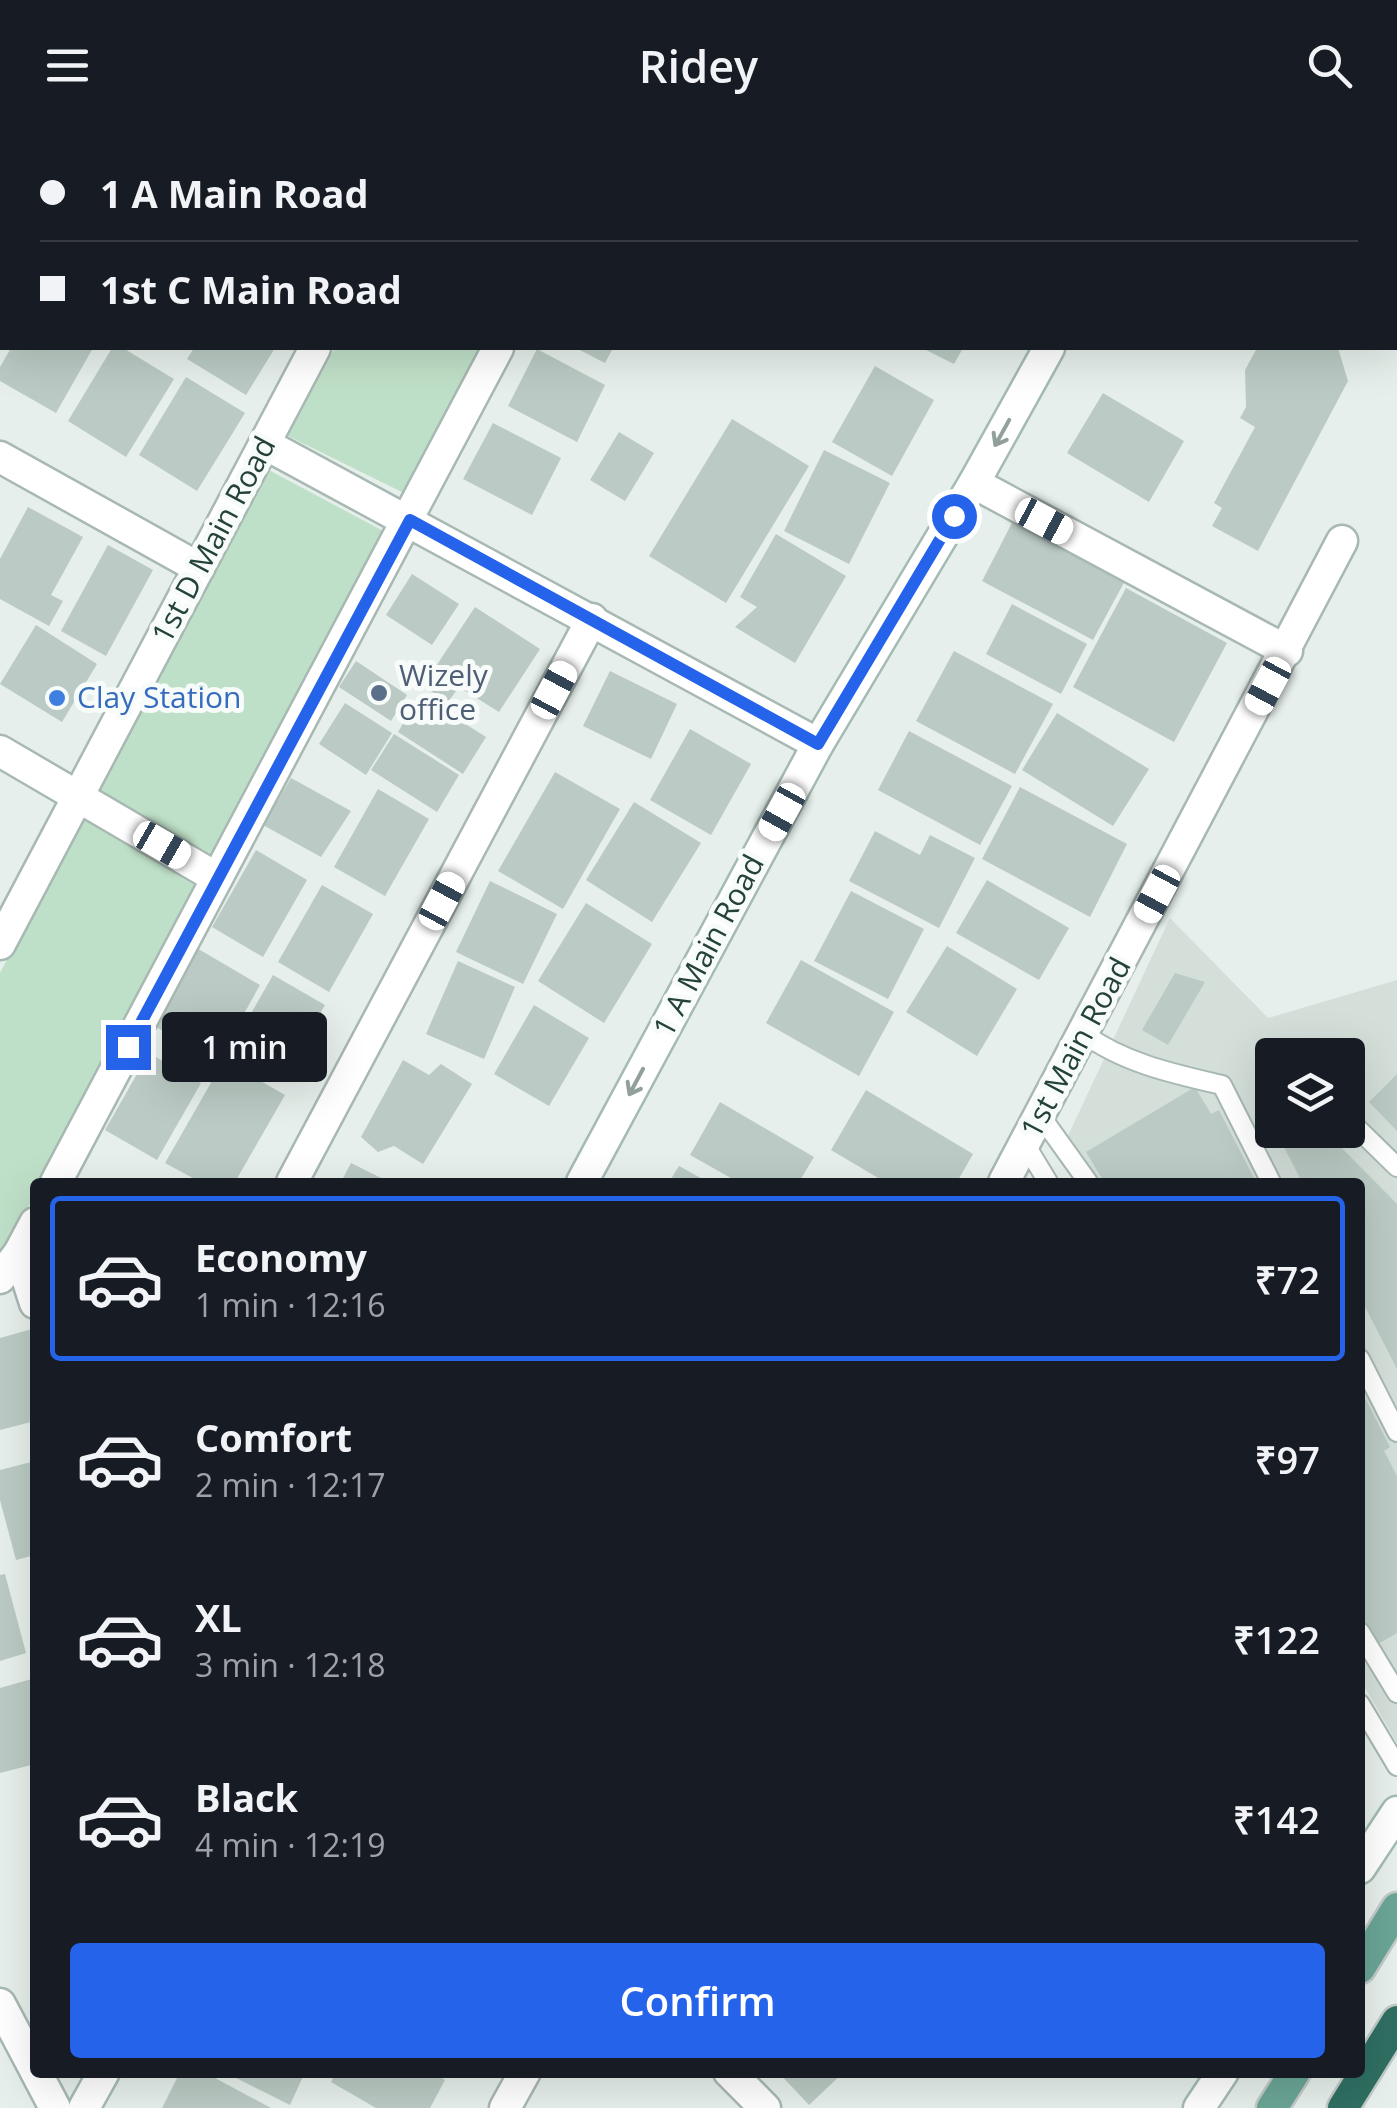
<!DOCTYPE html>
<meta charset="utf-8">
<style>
:root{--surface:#171b24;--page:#20242c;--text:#f1f3f6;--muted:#9ea1a6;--line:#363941;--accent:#2563eb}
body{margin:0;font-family:"Open Sans",sans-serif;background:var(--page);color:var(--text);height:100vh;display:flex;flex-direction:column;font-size:38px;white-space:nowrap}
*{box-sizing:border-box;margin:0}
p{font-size:32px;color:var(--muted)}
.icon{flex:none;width:55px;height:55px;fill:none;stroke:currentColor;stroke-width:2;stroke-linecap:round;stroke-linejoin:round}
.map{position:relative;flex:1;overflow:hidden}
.sheet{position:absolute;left:30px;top:1048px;width:1335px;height:900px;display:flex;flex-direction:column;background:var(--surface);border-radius:10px;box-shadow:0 10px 40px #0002}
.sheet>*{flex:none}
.top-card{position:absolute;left:0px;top:0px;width:1398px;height:220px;box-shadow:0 10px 40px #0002;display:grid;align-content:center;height:220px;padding:0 40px;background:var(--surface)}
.buttons{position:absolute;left:1255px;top:908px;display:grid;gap:20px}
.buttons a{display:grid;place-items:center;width:110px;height:110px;border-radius:10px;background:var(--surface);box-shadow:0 10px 40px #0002;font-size:50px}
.end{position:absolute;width:45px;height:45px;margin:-22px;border:12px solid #2563eb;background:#fff;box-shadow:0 0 0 5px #fff}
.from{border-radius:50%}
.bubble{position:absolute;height:70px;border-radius:10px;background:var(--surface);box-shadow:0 10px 40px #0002;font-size:32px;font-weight:600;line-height:70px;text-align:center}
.car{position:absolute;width:30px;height:60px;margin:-30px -15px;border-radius:12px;box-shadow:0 0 8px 2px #0007;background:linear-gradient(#fff 24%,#345 0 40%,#fff 0 76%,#345 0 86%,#fff 0)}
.top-card b{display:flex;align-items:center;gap:35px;height:95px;font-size:38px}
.top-card b+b{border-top:2px solid var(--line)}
.top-card i{width:25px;height:25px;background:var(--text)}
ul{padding:18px 0 0;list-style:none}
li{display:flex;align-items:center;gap:30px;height:165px;margin:0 20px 15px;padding:0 20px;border:5px solid transparent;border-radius:10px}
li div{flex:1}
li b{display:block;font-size:38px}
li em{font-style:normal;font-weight:600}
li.active{border-color:var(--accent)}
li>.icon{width:90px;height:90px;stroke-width:1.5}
.action{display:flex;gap:20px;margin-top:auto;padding:20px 40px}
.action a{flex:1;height:115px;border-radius:10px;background:var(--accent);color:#fff;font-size:40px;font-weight:600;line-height:115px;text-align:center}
header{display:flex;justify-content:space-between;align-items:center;height:130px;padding:0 40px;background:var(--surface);font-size:45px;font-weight:600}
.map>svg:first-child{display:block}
.built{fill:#d4dfda;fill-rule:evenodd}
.green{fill:#bfe0c8}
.building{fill:#bbcac4}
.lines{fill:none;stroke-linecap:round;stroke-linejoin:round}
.lane-casing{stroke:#a8b8b2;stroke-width:22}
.street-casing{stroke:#a8b8b2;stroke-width:35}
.secondary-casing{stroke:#a4bbb3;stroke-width:35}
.primary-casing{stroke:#c2cac8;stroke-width:35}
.highway-casing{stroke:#c2cac8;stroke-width:35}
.lane{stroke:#fff;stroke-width:18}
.street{stroke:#fff;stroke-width:30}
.secondary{stroke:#fff;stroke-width:30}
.primary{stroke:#6aa596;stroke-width:30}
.highway{stroke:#2f6f62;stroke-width:30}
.oneway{stroke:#92a09c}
.route{stroke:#2563eb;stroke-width:12}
.service-dot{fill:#5c6f8a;stroke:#f7fbf9;stroke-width:4}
.shop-dot{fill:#3f7fe0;stroke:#f7fbf9;stroke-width:4}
.labels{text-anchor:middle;stroke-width:10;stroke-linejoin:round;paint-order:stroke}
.street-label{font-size:30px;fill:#24423a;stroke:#f7fbf9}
.service-label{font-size:30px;fill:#4e5e75;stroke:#f7fbf9;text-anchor:start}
.shop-label{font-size:30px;fill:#366cbe;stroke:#f7fbf9;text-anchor:start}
</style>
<header><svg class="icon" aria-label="menu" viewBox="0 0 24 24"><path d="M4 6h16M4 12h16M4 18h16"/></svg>Ridey<svg class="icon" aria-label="search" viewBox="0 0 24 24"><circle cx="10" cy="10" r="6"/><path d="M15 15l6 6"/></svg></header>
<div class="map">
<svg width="1397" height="1978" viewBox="0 0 1397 1978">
<rect width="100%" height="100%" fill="#e6efeb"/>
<path class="built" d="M1170 788 1268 888 1397 850V1613L1360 1549V1052H1075L1059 1025ZM1272 925H1348V1000H1272Z"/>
<g class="green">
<path d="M335 218H482L408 365 288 306Z"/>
<path d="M265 338 387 403 217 727 96 663Z"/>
<path d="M82 687 197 757 41 1052H35V1065L0 1125V843Z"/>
</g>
<g class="building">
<path d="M11 218H93L56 283 0 251V237Z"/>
<path d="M112 218H123L174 249 126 327 68 291Z"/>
<path d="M194 218H275L246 265 187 229Z"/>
<path d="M576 218H613L605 233Z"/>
<path d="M922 218H963L954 234Z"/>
<path d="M1257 218H1338L1348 251 1258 421 1212 396 1222 378 1214 373 1255 297 1240 288 1246 277 1245 240Z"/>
<path d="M537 219 605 255 577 312 508 276Z"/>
<path d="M875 236 934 270 892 346 832 312Z"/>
<path d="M186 247 245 283 197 361 139 325Z"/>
<path d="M1103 263 1184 311 1149 372 1067 323Z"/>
<path d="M732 289 809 336 726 473 649 426Z"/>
<path d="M493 293 561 328 532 385 463 349Z"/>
<path d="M619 302 654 323 625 371 590 350Z"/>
<path d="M824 320 890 353 849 434 784 401Z"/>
<path d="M28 377 83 407 51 465 63 471 49 496 0 469V429Z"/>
<path d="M1015 387 1127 447 1093 510 982 451Z"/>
<path d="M776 404 846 446 795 533 735 497 757 477 740 467Z"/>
<path d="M108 415 153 440 106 526 61 501Z"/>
<path d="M412 444 459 474 432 515 386 485Z"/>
<path d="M1126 458 1227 513 1174 612 1073 557Z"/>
<path d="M1012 474 1087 514 1061 564 986 524Z"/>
<path d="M475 477 540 519 499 582 459 557 448 572 423 556Z"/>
<path d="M36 495 97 534 62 592 0 554Z"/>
<path d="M954 521 1053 574 1015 644 916 591Z"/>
<path d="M356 531 407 565 391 591 339 557Z"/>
<path d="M610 541 677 574 651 629 583 596Z"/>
<path d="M420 565 486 607 463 644 398 602Z"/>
<path d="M345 573 392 603 366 645 319 614Z"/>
<path d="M1057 583 1149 639 1113 696 1022 640Z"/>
<path d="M690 599 751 634 711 705 650 670Z"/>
<path d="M909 601 1012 656 980 715 878 660Z"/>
<path d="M394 604 459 645 437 682 371 640Z"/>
<path d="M555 642 620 679 563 779 498 741Z"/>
<path d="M291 648 351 681 321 727 263 695Z"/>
<path d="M1020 657 1127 714 1090 787 982 729Z"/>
<path d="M378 659 429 689 385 766 334 737Z"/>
<path d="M634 672 701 713 652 792 586 750Z"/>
<path d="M875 701 920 725 930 705 975 728 939 798 849 751Z"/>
<path d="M256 720 307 750 263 827 212 797Z"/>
<path d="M987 750 1069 798 1039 850 956 803Z"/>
<path d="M490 751 557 784 523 854 456 822Z"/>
<path d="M322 755 373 784 329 862 278 832Z"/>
<path d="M851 761 924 799 888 869 814 831Z"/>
<path d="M586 773 652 814 604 893 538 851Z"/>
<path d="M947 816 1017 859 977 926 906 882Z"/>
<path d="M195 817 260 855 217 932 151 894Z"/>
<path d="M801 830 894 882 859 946 766 893Z"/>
<path d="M458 831 515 857 484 929 426 904Z"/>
<path d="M1175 843 1205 852 1168 915 1142 900Z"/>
<path d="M273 845 325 875 281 952 229 922Z"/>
<path d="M534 875 589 908 549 976 494 944Z"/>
<path d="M149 923 201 953 157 1030 105 1000Z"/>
<path d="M224 930 285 965 235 1052H200L165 1033Z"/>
<path d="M403 930 429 945 441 934 472 954 423 1034 394 1016 378 1022 361 1007Z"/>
<path d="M1397 944V1001L1369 972Z"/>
<path d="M1195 957 1211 984 1219 980 1256 1052H1104L1086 1022Z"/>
<path d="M866 960 973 1024 957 1052H885L831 1020Z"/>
<path d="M1256 963 1272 964V996Z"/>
<path d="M720 972 814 1027 799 1052H738L690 1025Z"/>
<path d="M1275 1000H1324L1397 1074V1239L1360 1167V1052H1302Z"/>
<path d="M351 1033 389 1052H341Z"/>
<path d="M679 1036 708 1052H669Z"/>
<path d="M32 1199 35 1291 0 1300V1208Z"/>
<path d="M1360 1258 1390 1317 1384 1321 1397 1346V1503L1378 1514 1360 1484Z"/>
<path d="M35 1331V1425L16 1430 0 1370V1340Z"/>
<path d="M5 1444 26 1523 0 1531V1445Z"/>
<path d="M35 1548V1634L0 1643V1558Z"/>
<path d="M180 1942H204L271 1978H162Z"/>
<path d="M224 1942H305L290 1975Z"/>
<path d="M336 1942H432L445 1950 430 1978H376L331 1952Z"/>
<path d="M778 1942H844L809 1975Z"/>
</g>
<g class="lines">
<g class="lane-casing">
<g id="lane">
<path d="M1083 903C1123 933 1174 944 1222 955L1271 1052"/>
<path d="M1040 985 1088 1052"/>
<path d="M1351 992 1397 1037"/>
<path d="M1025 1014 1048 1052"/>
<path d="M1360 1229 1397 1302"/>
<path d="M1360 1502 1397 1563"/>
<path d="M1360 1574 1397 1636"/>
</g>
</g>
<g class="street-casing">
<g id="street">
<path d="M58 0 62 2"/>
<path d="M1332 0 1333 2"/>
<path d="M429 2 430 0"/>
<path d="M608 2 609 0"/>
<path d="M1395 168 1397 171"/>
<path d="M265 314 818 614"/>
<path d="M0 327 199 438"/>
<path d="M974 353 1287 521"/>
<path d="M0 621 217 748"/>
<path d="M0 814 315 218"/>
<path d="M56 1052 498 218"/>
<path d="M292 1052 592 489"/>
<path d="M1004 1052 1342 411"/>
<path d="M19 1123 35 1173"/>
<path d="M0 1148 19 1123 35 1093"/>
<path d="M0 1874 35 1940"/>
<path d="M36 1942 55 1978"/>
<path d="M729 1942 765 1978"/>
<path d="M505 1978 525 1942"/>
</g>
</g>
<g class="secondary-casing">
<g id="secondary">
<path d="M1022 0 1023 2"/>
<path d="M582 1052 818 614 974 353 1049 218"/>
<path d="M1360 1738 1397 1682"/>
<path d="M84 1978 104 1942"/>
<path d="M1199 1978 1223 1942"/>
</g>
</g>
<g class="primary-casing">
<g id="primary">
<path d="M1360 1838 1397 1778"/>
<path d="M1272 1978 1295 1942"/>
</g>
</g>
<g class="highway-casing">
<path id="highway" d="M1343 1978 1397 1891"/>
</g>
<use href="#lane" class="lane"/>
<use href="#street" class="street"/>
<use href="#secondary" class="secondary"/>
<use href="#primary" class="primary"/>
<use href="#highway" class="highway"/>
</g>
<defs><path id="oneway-shaft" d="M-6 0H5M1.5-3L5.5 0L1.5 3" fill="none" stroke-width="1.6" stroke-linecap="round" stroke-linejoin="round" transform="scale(2.5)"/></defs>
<g class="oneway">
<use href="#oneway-shaft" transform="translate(1002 303) rotate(119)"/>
<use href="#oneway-shaft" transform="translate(636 952) rotate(118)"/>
</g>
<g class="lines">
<path class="route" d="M128 917 410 390 818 614 954 386"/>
</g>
<circle class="service-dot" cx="379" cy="563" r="10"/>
<circle class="shop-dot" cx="57" cy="568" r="10"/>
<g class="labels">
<g class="street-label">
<text transform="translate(214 410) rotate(-62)" y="10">1st D Main Road</text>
<text transform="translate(709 816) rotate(-62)" y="10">1 A Main Road</text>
<text transform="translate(1076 918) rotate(-62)" y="10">1st Main Road</text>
</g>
<g class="service-label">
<text x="399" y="556">Wizely<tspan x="399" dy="34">office</tspan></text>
</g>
<g class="shop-label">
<text x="77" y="578">Clay Station</text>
</g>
</g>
</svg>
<div class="buttons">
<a><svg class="icon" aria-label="layers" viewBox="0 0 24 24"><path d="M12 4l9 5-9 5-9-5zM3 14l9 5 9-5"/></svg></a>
</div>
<i class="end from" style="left:954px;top:386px"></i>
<i class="end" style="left:128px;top:917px"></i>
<div class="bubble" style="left:162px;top:882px;width:165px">1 min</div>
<i class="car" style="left:1044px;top:391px;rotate:118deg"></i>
<i class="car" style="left:1268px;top:556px;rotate:208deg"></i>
<i class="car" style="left:554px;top:560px;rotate:28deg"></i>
<i class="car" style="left:782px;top:682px;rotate:209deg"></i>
<i class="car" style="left:162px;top:715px;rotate:120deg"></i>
<i class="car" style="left:1157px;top:764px;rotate:208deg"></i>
<i class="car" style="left:442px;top:771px;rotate:28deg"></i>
<div class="top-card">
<b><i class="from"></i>1 A Main Road</b>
<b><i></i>1st C Main Road</b>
</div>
<section class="sheet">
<ul>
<li class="active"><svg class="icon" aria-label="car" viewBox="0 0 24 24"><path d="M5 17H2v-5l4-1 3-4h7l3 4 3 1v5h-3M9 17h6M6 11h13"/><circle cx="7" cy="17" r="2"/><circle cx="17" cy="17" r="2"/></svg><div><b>Economy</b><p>1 min · 12:16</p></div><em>₹72</em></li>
<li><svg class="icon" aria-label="car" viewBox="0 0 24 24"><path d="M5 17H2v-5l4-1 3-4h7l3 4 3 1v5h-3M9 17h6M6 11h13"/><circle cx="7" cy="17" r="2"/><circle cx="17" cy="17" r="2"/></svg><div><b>Comfort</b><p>2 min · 12:17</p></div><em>₹97</em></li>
<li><svg class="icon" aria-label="car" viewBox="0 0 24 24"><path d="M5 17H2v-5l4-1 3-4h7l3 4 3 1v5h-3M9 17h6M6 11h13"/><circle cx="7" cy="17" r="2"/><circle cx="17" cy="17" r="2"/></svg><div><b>XL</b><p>3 min · 12:18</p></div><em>₹122</em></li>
<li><svg class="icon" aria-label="car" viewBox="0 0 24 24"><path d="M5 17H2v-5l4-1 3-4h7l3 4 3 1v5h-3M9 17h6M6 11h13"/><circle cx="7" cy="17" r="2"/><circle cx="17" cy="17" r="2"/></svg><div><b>Black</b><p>4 min · 12:19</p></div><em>₹142</em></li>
</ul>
<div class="action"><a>Confirm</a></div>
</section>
</div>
